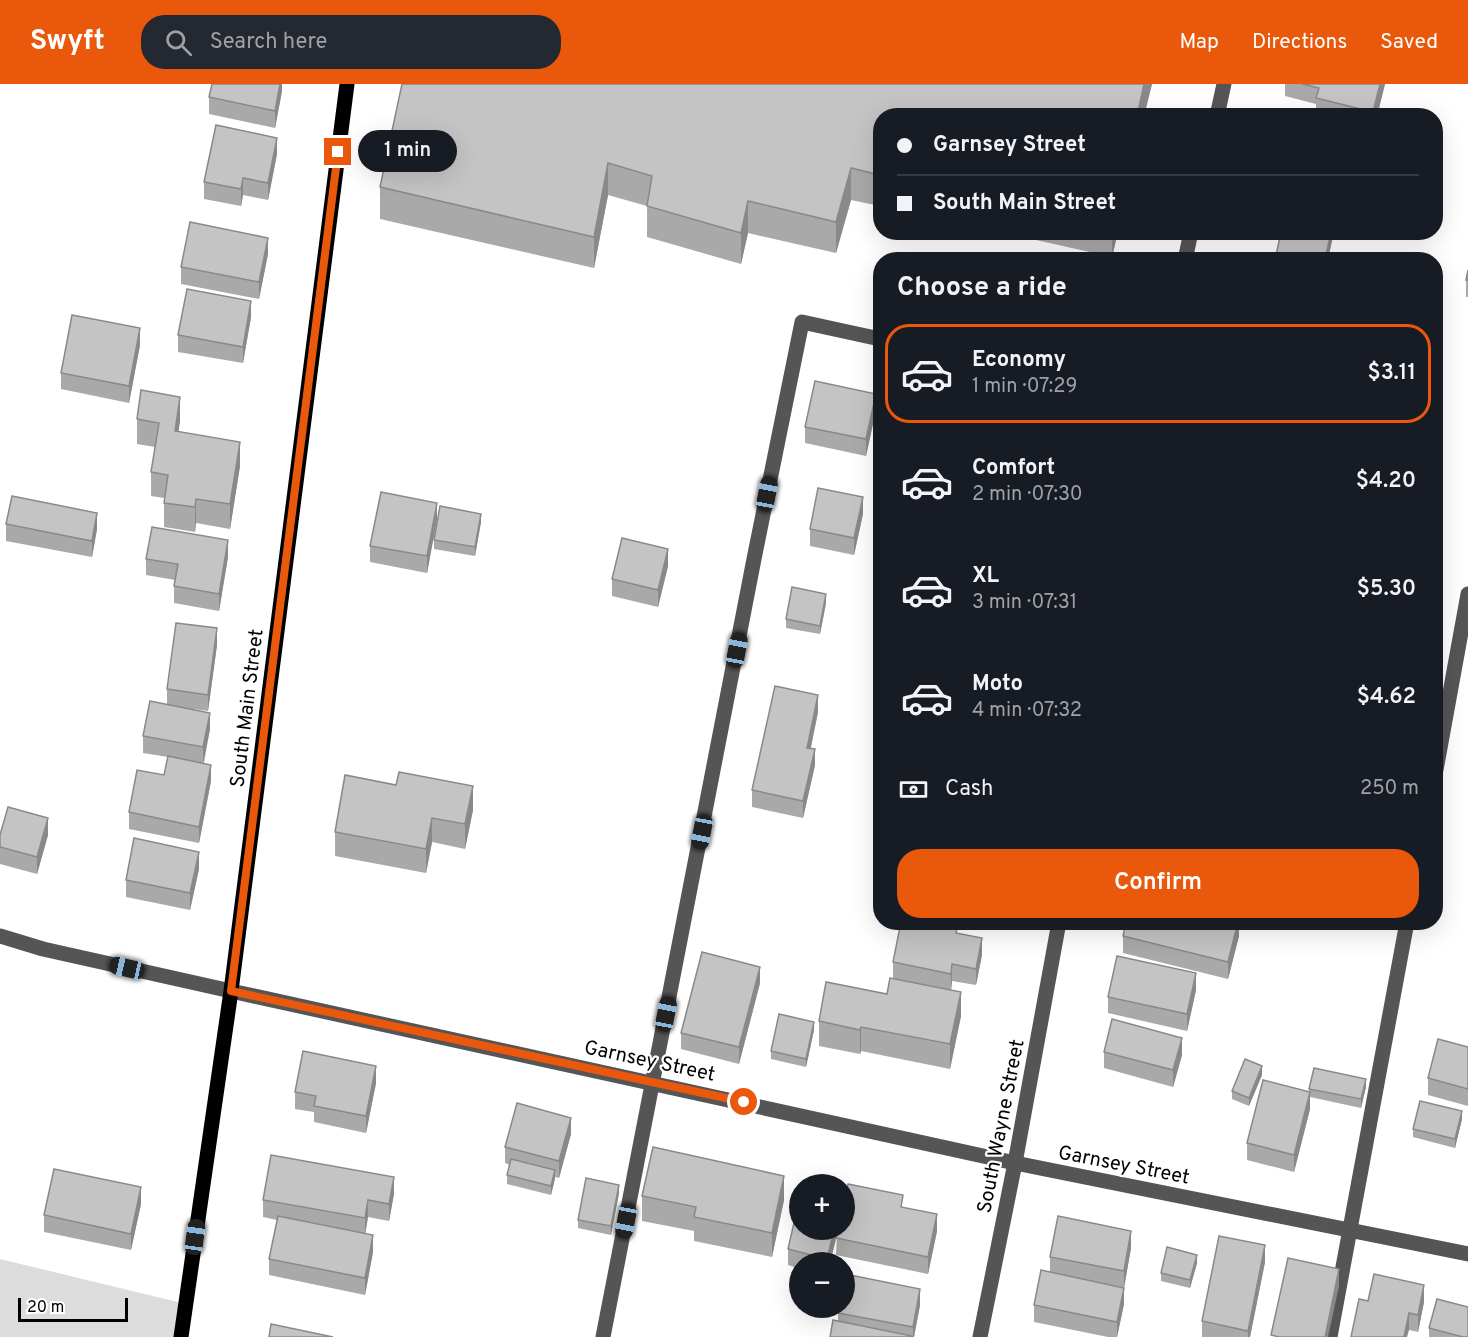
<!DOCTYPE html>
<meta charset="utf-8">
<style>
:root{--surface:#171b24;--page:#242831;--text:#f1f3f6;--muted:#9ea1a6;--line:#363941;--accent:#ea580c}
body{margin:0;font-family:Overpass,sans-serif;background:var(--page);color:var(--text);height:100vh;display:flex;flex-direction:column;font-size:22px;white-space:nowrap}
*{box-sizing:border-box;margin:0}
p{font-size:20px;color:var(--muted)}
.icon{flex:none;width:33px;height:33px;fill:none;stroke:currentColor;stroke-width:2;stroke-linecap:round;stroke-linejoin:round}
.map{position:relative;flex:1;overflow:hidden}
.sheet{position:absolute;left:873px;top:168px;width:570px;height:678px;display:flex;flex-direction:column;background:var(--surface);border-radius:24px;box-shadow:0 6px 24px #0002}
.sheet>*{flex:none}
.top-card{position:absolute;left:873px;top:24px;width:570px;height:132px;border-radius:24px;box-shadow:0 6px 24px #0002;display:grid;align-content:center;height:132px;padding:0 24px;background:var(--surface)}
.fabs{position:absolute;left:789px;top:1090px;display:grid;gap:12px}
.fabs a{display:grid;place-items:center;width:66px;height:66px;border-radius:50%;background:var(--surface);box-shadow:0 6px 24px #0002;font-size:30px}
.scale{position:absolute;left:18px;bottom:15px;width:110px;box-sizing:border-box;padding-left:6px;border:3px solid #000;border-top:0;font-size:16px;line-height:21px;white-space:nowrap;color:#000;-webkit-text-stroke:4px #fff;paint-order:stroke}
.end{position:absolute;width:27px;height:27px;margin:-14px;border:8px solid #ea580c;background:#fff;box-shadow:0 0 0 3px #fff}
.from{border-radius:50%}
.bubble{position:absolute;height:42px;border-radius:21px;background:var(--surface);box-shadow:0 6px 24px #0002;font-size:20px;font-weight:600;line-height:42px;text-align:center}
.car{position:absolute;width:18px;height:36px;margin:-18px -9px;border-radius:8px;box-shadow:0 0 4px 2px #0007;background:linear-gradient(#222 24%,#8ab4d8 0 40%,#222 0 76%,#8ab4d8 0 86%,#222 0)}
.top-card b{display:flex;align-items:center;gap:21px;height:57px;font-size:22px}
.top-card b+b{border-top:2px solid var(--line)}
.top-card i{width:15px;height:15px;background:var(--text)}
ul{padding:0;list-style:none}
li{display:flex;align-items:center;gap:18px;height:99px;margin:0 12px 9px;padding:0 12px;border:3px solid transparent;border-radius:24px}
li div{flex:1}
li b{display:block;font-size:22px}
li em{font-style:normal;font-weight:600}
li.current{border-color:var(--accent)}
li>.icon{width:54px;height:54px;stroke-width:1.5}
h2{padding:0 24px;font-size:27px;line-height:72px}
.pay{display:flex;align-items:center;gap:15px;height:66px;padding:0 24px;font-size:22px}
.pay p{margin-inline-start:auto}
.cta{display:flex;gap:12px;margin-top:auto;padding:12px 24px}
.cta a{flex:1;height:69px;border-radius:24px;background:var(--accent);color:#fff;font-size:24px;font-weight:600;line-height:69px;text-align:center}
header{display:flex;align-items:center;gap:36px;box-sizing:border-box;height:84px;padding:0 30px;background:var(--accent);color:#fff}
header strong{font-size:28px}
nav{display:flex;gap:33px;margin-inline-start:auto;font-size:21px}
.search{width:420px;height:54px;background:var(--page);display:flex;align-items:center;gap:15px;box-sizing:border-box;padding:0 21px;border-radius:24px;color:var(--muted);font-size:22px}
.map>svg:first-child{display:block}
.green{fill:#dcdcdc}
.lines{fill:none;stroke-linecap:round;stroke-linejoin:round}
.minor{stroke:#555;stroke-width:15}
.major{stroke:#000;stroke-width:15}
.wall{fill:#a9a9a9}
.shaded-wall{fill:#898989}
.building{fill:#c4c4c4;stroke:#898989;stroke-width:1.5}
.route{stroke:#ea580c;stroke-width:8}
.labels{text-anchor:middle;stroke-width:4.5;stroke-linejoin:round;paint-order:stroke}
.street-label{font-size:20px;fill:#000;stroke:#fff}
</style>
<header>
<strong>Swyft</strong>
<div class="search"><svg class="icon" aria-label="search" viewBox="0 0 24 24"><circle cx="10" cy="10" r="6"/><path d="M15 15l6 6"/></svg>Search here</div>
<nav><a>Map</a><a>Directions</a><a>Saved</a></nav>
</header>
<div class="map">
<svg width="1468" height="1253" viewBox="0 0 1468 1253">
<rect width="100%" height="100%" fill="#fff"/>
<path class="green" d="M0 1175 186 1220 181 1253H0Z"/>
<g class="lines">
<g class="minor">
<path d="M1217 32 1224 0"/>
<path d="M1185 176 1191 148"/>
<path d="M1436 686 1468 510"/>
<path d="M0 852 43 865 231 907 1015 1079 1468 1170"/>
<path d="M603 1253 754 475 802 238 880 255"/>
<path d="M980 1253 1015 1079 1059 838"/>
<path d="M1330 1253 1407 838"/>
</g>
<path class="major" d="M181 1253 231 907 347 0"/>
</g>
<g class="wall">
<path d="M282 0V7L275 44 209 30V13Z"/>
<path d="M402 0H1152L1144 32H880V122L851 116 836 169 748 149 741 180 647 153V122L608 111 594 184 380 135V103Z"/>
<path d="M1285 0H1385L1377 32 1316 31V20L1285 12Z"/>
<path d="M277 70 268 116 243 111 241 122 204 115V98Z"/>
<path d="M1000 148H1118L1112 173Z"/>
<path d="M268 170 259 215 181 200V183Z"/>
<path d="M1468 186V213H1466V196Z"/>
<path d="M251 233 243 279 178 268V251Z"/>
<path d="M140 261 129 319 61 305V289Z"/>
<path d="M876 326 866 372 805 359V343Z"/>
<path d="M137 335 180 337 178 348 240 382 230 445 196 439 195 448 164 443V414L151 412V388L155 363 137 360Z"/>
<path d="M863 430 854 471 810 462V445Z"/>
<path d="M437 435 427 489 370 478V462Z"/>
<path d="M481 438 475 472 434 465V456Z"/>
<path d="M6 440 97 445 92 473 6 457Z"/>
<path d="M228 473 219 527 174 519V502L175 496 146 491V475Z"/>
<path d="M668 482 658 523 612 512V495Z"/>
<path d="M826 519 820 550 786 544V535Z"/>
<path d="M217 561 208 627 193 625 210 645 204 679 211 697 199 759 129 745V728L164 691 168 673 143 669V652L167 620V605Z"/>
<path d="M818 628 811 664 815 681 803 734 752 723V706Z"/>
<path d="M473 726 465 765 432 758 426 789 335 772V748Z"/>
<path d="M0 751H48L37 790 0 780Z"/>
<path d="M199 785 190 826 126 813V796Z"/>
<path d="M1239 838V852L1228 895 1123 869V852Z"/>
<path d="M958 850 982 871 976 901 952 897 951 906 961 932 950 985 861 967 860 970 819 962V937L887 910 893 894V878Z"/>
<path d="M760 899 739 980 681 965V949Z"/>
<path d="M1196 906 1187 947 1108 929V913Z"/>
<path d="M814 946 806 983 771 975V967Z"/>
<path d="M1468 963V1022L1428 1011V994Z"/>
<path d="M1104 968 1182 971 1173 1003 1104 984Z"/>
<path d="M1262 991 1249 1022 1232 1015V1007Z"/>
<path d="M376 999 366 1049 314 1038V1028L295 1025V1008Z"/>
<path d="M1366 1003 1361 1024 1310 1013V1025L1294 1088 1247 1076V1059L1309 1008V1005Z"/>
<path d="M1462 1035 1455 1064 1413 1053V1045Z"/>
<path d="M571 1050 559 1094 555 1093 551 1111 507 1100V1091L510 1081 505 1079V1063Z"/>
<path d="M619 1109 611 1151 578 1144V1136Z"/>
<path d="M394 1110 389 1137 368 1133 365 1150 373 1168 365 1211 269 1191V1175L277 1136 263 1133V1116Z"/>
<path d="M642 1112 784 1116 772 1173 694 1157V1147L642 1137Z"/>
<path d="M141 1120 131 1166 44 1148V1131Z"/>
<path d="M844 1146 937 1147 928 1190 836 1171 837 1151 830 1179H800V1185L788 1181V1165Z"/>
<path d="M1131 1164 1124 1204V1220L1117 1253H1108L1034 1238V1221L1050 1188V1173Z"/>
<path d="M1265 1178 1250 1253H1202V1237Z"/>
<path d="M1197 1179 1190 1204 1161 1197V1189Z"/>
<path d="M1368 1217 1424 1218 1418 1248 1409 1246Z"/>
<path d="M920 1221 914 1253H830L838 1237V1229Z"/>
<path d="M1429 1244 1468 1253H1429Z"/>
</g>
<g class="shaded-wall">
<path d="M280 0H282V7L275 44V27Z"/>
<path d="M1144 0H1152L1144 32H1137Z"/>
<path d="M1380 0H1385L1377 32H1373Z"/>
<path d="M277 54V70L268 116V99Z"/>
<path d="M608 79V111L594 184V153Z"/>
<path d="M851 84V116L836 169V138Z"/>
<path d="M243 94V111L241 122V105Z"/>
<path d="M748 117V149L741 180V149Z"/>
<path d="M1112 148H1118L1112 173Z"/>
<path d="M1331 148H1334L1328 176H1325Z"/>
<path d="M268 154V170L259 215V198Z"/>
<path d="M251 217V233L243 279V263Z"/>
<path d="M140 244V261L129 319V302Z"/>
<path d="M876 310V326L866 372V355Z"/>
<path d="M180 313V337L175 372V347Z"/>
<path d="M240 358V382L230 445V420Z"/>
<path d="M863 413V430L854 471V454Z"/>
<path d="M196 415V439L195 448V423Z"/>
<path d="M437 419V435L427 489V472Z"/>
<path d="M97 429V445L92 473V457Z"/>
<path d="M481 430V438L475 472V463Z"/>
<path d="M228 456V473L219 527V510Z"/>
<path d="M668 465V482L658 523V506Z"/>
<path d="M826 510V519L820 550V542Z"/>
<path d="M217 544V561L208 627V611Z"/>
<path d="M818 611V628L807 680V664Z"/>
<path d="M210 629V645L203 679V663Z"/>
<path d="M815 665V681L803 734V717Z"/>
<path d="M211 681V697L199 759V743Z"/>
<path d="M473 702V726L465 765V740Z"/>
<path d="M48 734V751L37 790V773Z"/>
<path d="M432 734V758L426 789V765Z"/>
<path d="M199 768V785L190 826V809Z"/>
<path d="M1238 838H1239V852L1228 895V878Z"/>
<path d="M982 854V871L976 901V885Z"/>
<path d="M952 880V897L951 907V890Z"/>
<path d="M760 883V899L739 980V963Z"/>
<path d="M1196 889V906L1187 947V930Z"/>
<path d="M961 908V932L950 985V960Z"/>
<path d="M814 938V946L806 983V975Z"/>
<path d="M861 943V967L860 970V946Z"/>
<path d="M1182 954V971L1173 1003V986Z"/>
<path d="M376 982V999L366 1049V1032Z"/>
<path d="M1262 982V991L1249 1022V1014Z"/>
<path d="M1366 995V1003L1361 1024V1015Z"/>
<path d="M1310 1008V1025L1294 1088V1071Z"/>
<path d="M1462 1027V1035L1455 1064V1055Z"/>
<path d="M571 1034V1050L559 1094V1077Z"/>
<path d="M555 1086V1095L551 1111V1102Z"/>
<path d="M784 1092V1116L772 1173V1149Z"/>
<path d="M394 1093V1110L389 1137V1120Z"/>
<path d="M619 1101V1109L611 1151V1142Z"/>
<path d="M141 1103V1120L131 1166V1150Z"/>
<path d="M368 1116V1133L365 1151V1134Z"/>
<path d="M937 1130V1147L928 1190V1173Z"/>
<path d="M834 1146H838L830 1179H827V1175Z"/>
<path d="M1131 1147V1164L1124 1204V1187Z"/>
<path d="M373 1151V1168L365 1211V1194Z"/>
<path d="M1265 1161V1178L1250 1253H1248V1247Z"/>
<path d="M1197 1171V1179L1190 1204V1196Z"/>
<path d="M1339 1185V1202L1328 1253H1325Z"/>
<path d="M1424 1201V1218L1418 1248V1231Z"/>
<path d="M1124 1204V1220L1117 1253V1238Z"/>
<path d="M920 1205V1221L914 1253H913V1243Z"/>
<path d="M1409 1229V1246L1407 1253H1404Z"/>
</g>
<g class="building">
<path d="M212 0H280L275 27 209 13Z"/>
<path d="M402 0H1144L1137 32H880V91L851 84 836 138 748 117 741 149 647 122 652 92 608 79 594 153 380 103Z"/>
<path d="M1302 0H1380L1373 28 1316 14 1319 4Z"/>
<path d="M216 41 277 54 268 99 243 94 241 105 204 98Z"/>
<path d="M190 138 268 154 259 198 181 183Z"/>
<path d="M1281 148H1331L1325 176H1275Z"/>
<path d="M1468 186V196H1466Z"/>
<path d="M187 205 251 217 243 263 178 251Z"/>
<path d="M72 231 140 244 129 302 61 289Z"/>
<path d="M815 297 876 310 866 355 805 343Z"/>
<path d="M141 306 180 313 175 347 240 358 230 420 196 415 195 423 164 419 168 391 151 388 159 339 137 335Z"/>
<path d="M818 404 863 413 854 454 810 445Z"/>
<path d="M381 408 437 419 427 472 370 462Z"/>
<path d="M12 412 97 429 92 457 6 440Z"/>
<path d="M440 422 481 430 475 463 434 456Z"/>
<path d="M152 443 228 456 219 510 174 502 178 480 146 475Z"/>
<path d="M622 454 668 465 658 506 612 495Z"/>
<path d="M792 503 826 510 820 542 786 535Z"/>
<path d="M176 539 217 544 208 611 167 605Z"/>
<path d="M775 602 818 611 807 664 815 665 803 717 752 706Z"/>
<path d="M150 617 210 629 203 663 143 652Z"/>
<path d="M168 672 211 681 199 743 129 728 137 686 164 691Z"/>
<path d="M399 688 473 702 465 740 432 734 426 765 335 748 345 691 396 701Z"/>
<path d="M8 723 48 734 37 773 0 763V751Z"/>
<path d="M134 754 199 768 190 809 126 796Z"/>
<path d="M901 838H948L958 840 956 849 982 854 976 885 952 880 951 890 893 878Z"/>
<path d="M1126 838H1238L1228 878 1123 852Z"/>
<path d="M702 868 760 883 739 963 681 949Z"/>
<path d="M1117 872 1196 889 1187 930 1108 913Z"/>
<path d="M890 894 961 908 950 960 861 943 860 946 819 937 826 898 887 910Z"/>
<path d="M779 930 814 938 806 975 771 967Z"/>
<path d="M1112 935 1182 954 1173 986 1104 968Z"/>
<path d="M1438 955 1468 963V1005L1428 994Z"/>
<path d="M303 967 376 982 366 1032 314 1022 316 1012 295 1008Z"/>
<path d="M1245 975 1262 982 1249 1014 1232 1007Z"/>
<path d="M1314 984 1366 995 1361 1015 1309 1005Z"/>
<path d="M1263 996 1310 1008 1294 1071 1247 1059Z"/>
<path d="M1420 1017 1462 1027 1455 1055 1413 1045Z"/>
<path d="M517 1019 571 1034 559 1077 505 1063Z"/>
<path d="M653 1063 784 1092 772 1149 694 1133 696 1123 642 1112Z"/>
<path d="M271 1071 394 1093 389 1120 368 1116 365 1134 263 1116Z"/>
<path d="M511 1075 555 1086 551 1102 507 1091Z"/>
<path d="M54 1085 141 1103 131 1150 44 1131Z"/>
<path d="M586 1094 619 1101 611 1142 578 1136Z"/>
<path d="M848 1100 903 1111 901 1123 937 1130 928 1173 836 1154 838 1146H844V1115Z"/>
<path d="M799 1117 800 1146H834L827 1175 788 1165Z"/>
<path d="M278 1132 373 1151 365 1194 269 1175Z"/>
<path d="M1058 1132 1131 1147 1124 1187 1050 1173Z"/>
<path d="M1219 1152 1265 1161 1248 1247 1202 1237Z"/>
<path d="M1167 1163 1197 1171 1190 1196 1161 1189Z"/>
<path d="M1288 1174 1339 1185 1325 1253H1279L1271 1251Z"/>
<path d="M1041 1186 1124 1204 1117 1238 1034 1221Z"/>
<path d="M845 1190 920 1205 913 1243 838 1229 839 1224H844Z"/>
<path d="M1374 1190 1424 1201 1418 1231 1409 1229 1404 1253H1351L1359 1215 1368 1217Z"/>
<path d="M1437 1215 1468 1223V1253H1463L1429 1244Z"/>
<path d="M833 1236 912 1252V1253H830Z"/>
<path d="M271 1240 333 1253H269Z"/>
</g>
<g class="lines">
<path class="route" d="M338 68 231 907 744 1018"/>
</g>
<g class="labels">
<g class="street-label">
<text transform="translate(246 624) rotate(-83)" y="7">South Main Street</text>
<text transform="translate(650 976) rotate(12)" y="7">Garnsey Street</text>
<text transform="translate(1000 1042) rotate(-79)" y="7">South Wayne Street</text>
<text transform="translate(1124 1080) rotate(11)" y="7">Garnsey Street</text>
</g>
</g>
</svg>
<div class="fabs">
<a>+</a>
<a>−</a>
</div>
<div class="scale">20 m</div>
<i class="end from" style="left:744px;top:1018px"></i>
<i class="end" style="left:338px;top:68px"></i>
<div class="bubble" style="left:358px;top:46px;width:99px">1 min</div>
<i class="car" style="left:767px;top:410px;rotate:11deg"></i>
<i class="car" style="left:737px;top:566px;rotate:11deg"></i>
<i class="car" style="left:702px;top:748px;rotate:191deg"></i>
<i class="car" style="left:127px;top:884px;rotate:283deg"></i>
<i class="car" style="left:666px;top:930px;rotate:11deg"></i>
<i class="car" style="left:626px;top:1137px;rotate:191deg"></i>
<i class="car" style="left:195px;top:1153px;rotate:8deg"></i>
<div class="top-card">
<b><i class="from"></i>Garnsey Street</b>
<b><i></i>South Main Street</b>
</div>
<section class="sheet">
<h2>Choose a ride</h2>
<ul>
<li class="current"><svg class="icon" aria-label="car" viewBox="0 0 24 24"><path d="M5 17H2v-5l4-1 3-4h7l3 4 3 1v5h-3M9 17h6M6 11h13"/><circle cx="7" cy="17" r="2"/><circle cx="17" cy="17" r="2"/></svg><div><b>Economy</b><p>1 min · 07:29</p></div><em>$3.11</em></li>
<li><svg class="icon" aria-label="car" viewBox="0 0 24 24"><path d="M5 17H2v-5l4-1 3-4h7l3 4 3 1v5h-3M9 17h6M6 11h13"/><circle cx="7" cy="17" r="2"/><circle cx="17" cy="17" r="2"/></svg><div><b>Comfort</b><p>2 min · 07:30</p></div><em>$4.20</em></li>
<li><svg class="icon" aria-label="car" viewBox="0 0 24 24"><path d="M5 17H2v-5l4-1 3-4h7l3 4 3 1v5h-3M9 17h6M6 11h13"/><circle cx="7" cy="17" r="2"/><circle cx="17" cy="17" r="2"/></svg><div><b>XL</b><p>3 min · 07:31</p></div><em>$5.30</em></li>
<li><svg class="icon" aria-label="car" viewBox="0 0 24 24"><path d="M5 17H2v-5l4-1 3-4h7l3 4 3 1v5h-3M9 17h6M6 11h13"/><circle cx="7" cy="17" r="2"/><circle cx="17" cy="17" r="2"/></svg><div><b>Moto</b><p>4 min · 07:32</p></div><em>$4.62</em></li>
</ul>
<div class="pay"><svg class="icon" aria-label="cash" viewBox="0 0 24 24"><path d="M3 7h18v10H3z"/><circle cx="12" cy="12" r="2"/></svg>Cash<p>250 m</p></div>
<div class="cta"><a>Confirm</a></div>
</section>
</div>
